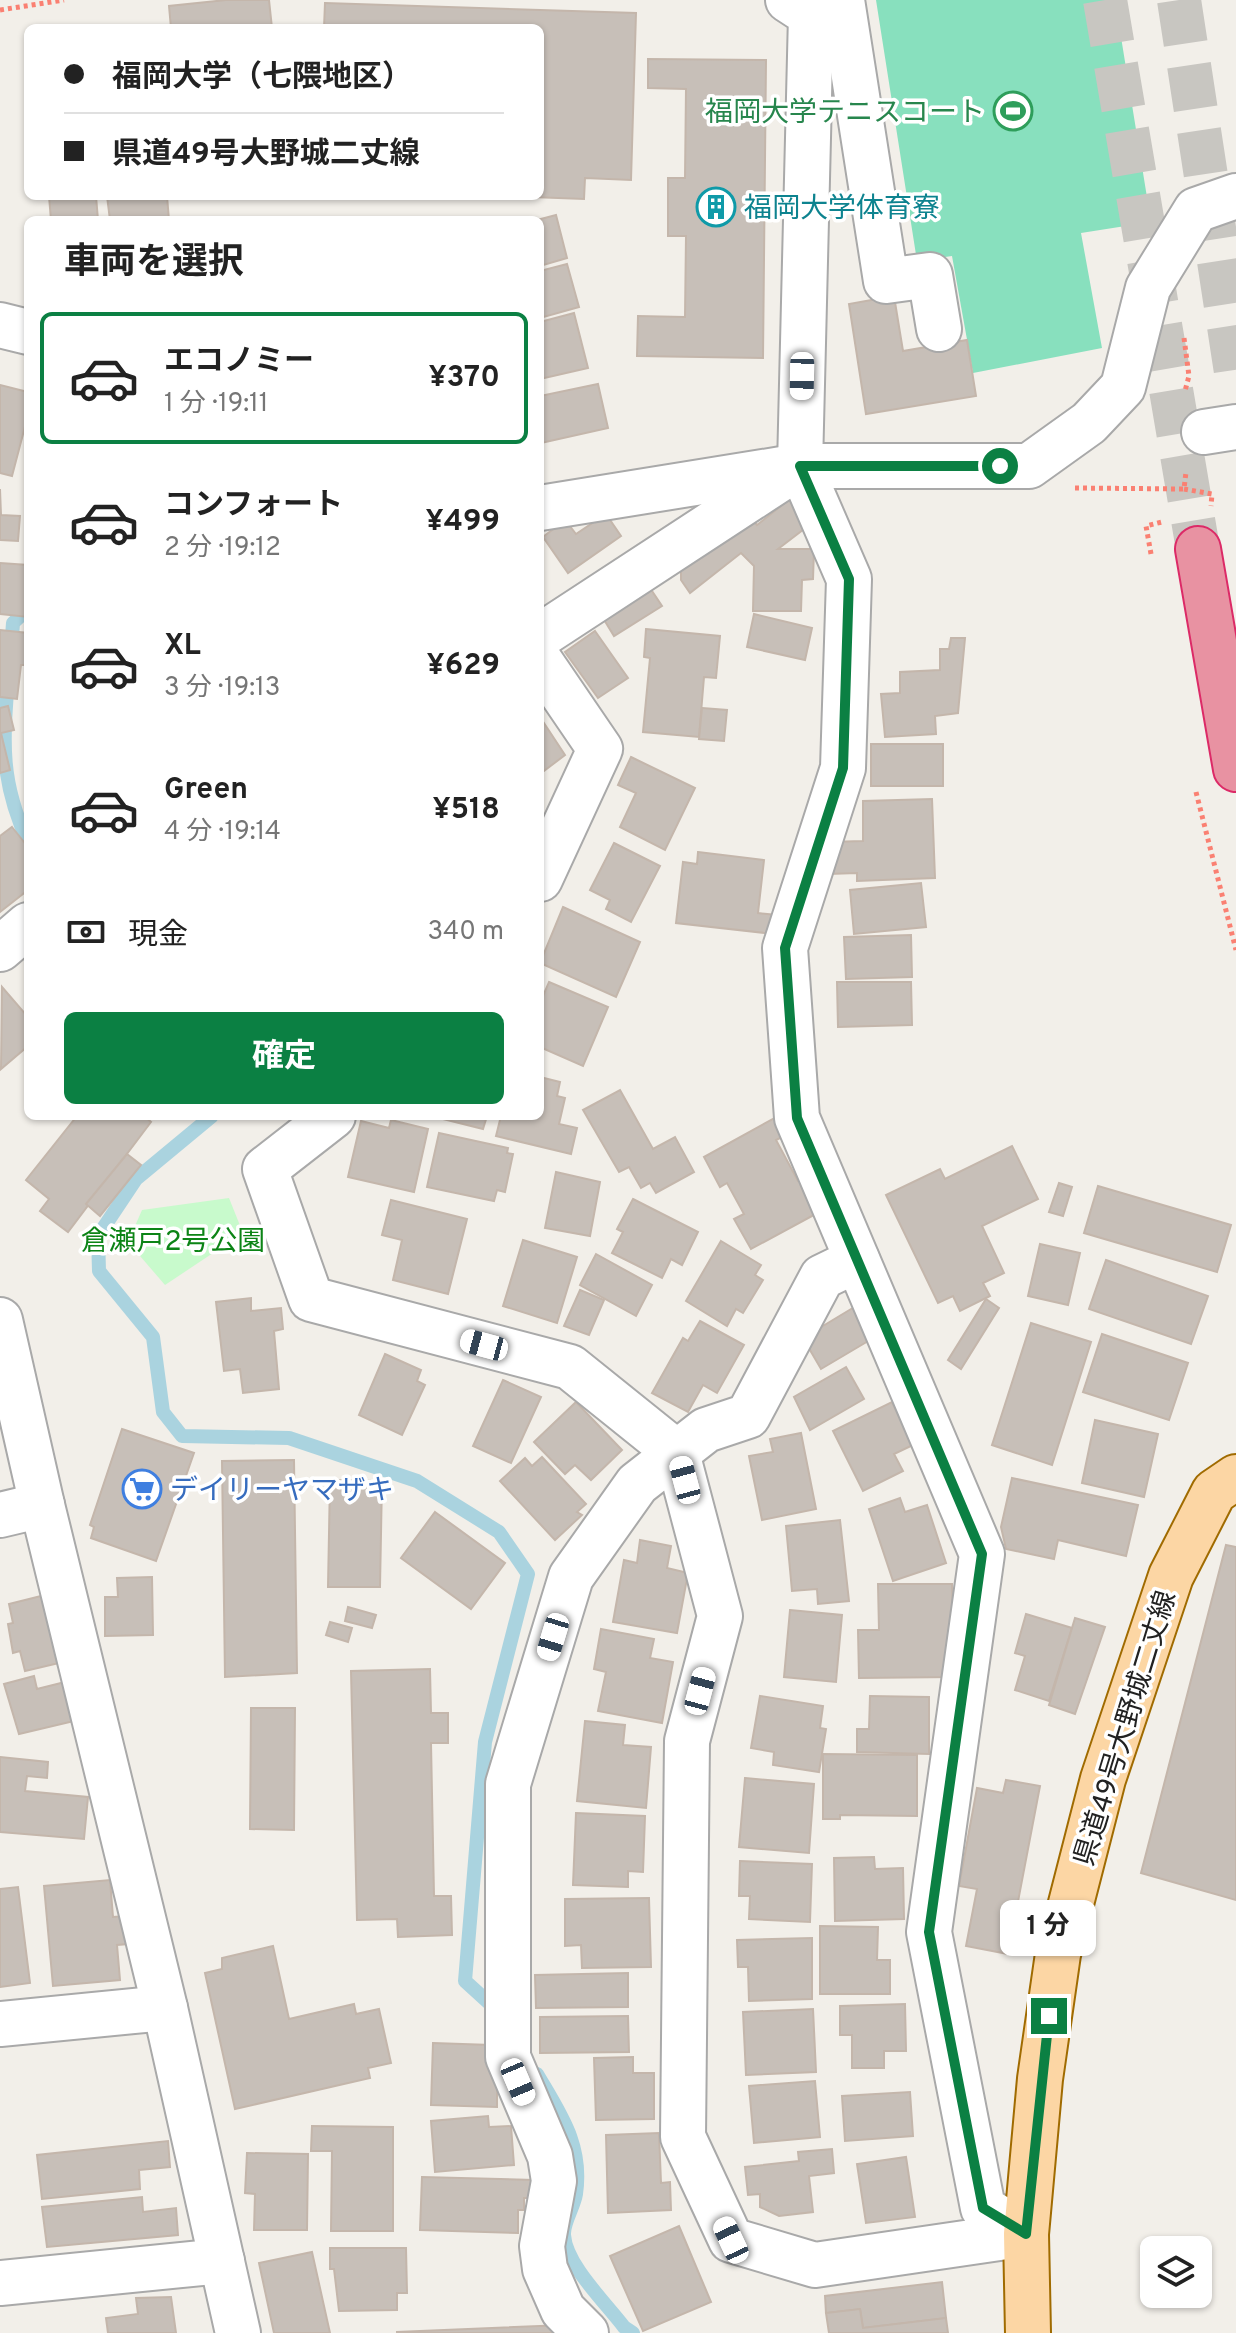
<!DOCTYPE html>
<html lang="ja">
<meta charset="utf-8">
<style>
:root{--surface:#fff;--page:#f2f2f2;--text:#222;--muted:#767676;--line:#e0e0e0;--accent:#0b8043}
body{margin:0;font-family:Overpass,"Noto Sans JP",sans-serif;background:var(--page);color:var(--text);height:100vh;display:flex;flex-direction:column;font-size:30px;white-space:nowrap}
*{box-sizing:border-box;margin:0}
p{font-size:26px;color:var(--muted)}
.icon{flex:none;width:44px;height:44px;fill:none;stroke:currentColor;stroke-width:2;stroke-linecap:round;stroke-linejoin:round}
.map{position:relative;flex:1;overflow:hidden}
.side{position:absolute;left:24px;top:216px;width:520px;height:904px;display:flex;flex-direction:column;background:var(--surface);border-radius:12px;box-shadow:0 2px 6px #0004}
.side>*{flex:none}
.hud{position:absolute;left:24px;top:24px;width:520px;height:176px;border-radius:12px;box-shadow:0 2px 6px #0004;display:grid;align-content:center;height:176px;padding:0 40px;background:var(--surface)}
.buttons{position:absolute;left:1140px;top:2236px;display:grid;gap:16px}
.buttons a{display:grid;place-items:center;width:72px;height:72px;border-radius:12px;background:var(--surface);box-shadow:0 2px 6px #0004;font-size:40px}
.end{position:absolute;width:36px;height:36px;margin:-18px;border:10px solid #0b8043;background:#fff;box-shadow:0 0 0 4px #fff}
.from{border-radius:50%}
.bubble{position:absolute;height:56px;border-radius:12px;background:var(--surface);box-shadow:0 2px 6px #0004;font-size:26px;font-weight:700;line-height:56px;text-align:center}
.car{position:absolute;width:24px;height:48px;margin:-24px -12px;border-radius:10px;box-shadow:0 0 6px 2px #0007;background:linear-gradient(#fff 24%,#345 0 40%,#fff 0 76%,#345 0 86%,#fff 0)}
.hud b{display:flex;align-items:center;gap:28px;height:76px;font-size:30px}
.hud b+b{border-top:2px solid var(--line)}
.hud i{width:20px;height:20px;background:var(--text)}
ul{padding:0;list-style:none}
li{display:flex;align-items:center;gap:24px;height:132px;margin:0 16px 12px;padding:0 24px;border:4px solid transparent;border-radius:12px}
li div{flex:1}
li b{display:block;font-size:30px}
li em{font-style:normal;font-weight:700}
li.current{border-color:var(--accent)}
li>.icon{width:72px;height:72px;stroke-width:1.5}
h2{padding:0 40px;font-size:36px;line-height:96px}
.pay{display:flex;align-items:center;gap:20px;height:88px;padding:0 40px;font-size:30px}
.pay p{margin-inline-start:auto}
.primary-button{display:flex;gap:16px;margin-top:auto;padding:16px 40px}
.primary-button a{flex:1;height:92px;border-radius:12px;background:var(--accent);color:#fff;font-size:32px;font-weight:700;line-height:92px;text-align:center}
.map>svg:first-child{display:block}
.park{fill:#c8facc}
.pitch{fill:#88e0be}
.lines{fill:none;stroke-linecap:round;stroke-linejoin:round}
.stream{stroke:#aad3df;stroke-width:14}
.building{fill:#c7bfb8;stroke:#c4b6ab;stroke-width:2}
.highway-tunnel{stroke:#c8c6c1;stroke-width:44;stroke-dasharray:44 22;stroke-linecap:butt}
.minor-casing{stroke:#a9a9a9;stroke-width:48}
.major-casing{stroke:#a06b00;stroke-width:48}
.highway-casing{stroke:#dc2a67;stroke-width:48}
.path{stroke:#fa8072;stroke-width:5;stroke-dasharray:4 4;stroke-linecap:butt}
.minor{stroke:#fff;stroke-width:44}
.major{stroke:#fcd6a4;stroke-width:44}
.highway{stroke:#e892a2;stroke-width:44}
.route{stroke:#0b8043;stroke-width:10}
.labels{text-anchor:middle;stroke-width:7;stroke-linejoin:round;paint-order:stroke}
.leisure-label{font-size:28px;fill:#27864d;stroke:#fff;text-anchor:end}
.culture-label{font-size:28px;fill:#0d838f;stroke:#fff;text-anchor:start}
.park-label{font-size:28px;fill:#0c8416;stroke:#fff}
.shop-label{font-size:28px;fill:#366cbe;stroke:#fff;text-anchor:start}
.street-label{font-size:28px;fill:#222;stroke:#fff}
</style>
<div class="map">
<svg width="1236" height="2333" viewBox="0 0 1236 2333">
<rect width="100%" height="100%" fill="#f2efe9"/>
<path class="park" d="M229 1198 243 1233 165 1285 128 1242 142 1210Z"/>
<path class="pitch" d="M876 0H1115L1151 222 1081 233 1102 348 973 373 952 256 917 261Z"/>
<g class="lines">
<g class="stream">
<path d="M11 650 13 623 28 609"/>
<path d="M8 678C3 744 0 781 28 842"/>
<path d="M212 1116 136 1179 98 1236 99 1271 153 1337 163 1412 182 1436 289 1438 417 1481 499 1532 528 1574 485 1742 465 1981 499 2012"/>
<path d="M537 2074C561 2115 583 2145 576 2194 574 2207 563 2223 564 2235 566 2265 606 2303 624 2327L633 2333"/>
</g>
</g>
<g class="building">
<path d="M226 0H269L272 28H171L169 6Z"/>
<path d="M325 3 636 13 631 180 585 178 584 199 531 197 540 196V28H324Z"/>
<path d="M648 59 766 60 763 358 637 356 638 316 685 317 686 236H668V178H685L686 89 648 88Z"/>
<path d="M49 196H96L98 220H51Z"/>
<path d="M107 196H167L169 220H110Z"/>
<path d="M556 215 567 258 540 266V220H537Z"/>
<path d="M567 264 579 307 540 318V271Z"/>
<path d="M894 296 903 351 967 340 976 396 866 414 849 304Z"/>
<path d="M574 313 588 368 540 379V322Z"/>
<path d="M598 384 608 428 541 443 540 396Z"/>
<path d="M0 385 28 392V415L12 476 0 473Z"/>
<path d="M0 489 1 515 20 516 18 541 0 540Z"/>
<path d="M791 498 808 526 778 549H814L813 579 802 580 801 611H753L754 566 741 553 690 593 681 580V565L748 514 757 525Z"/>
<path d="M606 514 621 536 568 573 543 537 565 520 576 534Z"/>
<path d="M0 563 28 565V617L0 614Z"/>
<path d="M646 582 662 606 614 636 600 613Z"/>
<path d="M754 614 812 628 805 660 747 647Z"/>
<path d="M646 629 720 636 716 678 704 677 699 737 643 732 650 658 644 657Z"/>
<path d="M0 630 28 633 27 665H21L17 699 0 697Z"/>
<path d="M595 631 628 678 598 698 565 652Z"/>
<path d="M951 638H965L958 713 935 716 936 734 885 737 881 694 900 693V672L940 670V649H949Z"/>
<path d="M8 706 14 730 1 733 10 770 0 773V708Z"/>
<path d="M702 708 727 710 724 741 699 739Z"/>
<path d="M540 717 565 755 540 774Z"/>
<rect x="871" y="744" width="72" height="42"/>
<path d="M631 757 695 788 665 850 620 827 636 793 618 785Z"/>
<path d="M932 799 935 878 857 881V873L829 874V842L863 841V801Z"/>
<path d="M12 827 28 847V890L0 912V836Z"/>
<path d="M614 843 660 866 631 922 606 909 610 900 590 890Z"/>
<path d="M698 852 764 860 758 913 777 915 774 934 676 923 683 862 697 864Z"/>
<path d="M921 883 926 927 854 934 850 890Z"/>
<path d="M563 907 640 942 616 997 540 963Z"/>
<path d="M911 935 912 977 846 979 844 937Z"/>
<path d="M549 982 608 1007 583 1066 540 1047V1003Z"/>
<path d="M837 982H911L912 1025 838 1027Z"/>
<path d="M2 987 28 1017V1046L1 1069Z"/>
<path d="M540 1077 560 1082 557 1096 565 1098 559 1124 577 1128 571 1154 496 1136 501 1116H540Z"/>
<path d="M620 1090 653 1149 675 1137 694 1172 656 1193 650 1183 641 1188 629 1167 619 1172 583 1110Z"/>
<path d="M780 1115 790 1133 776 1140 798 1181 804 1178 823 1210 751 1249 734 1219 744 1214 727 1183 720 1187 704 1157Z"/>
<path d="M77 1116H144L151 1122 68 1232 40 1211 49 1199 26 1180Z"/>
<path d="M431 1116H487L483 1129Z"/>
<path d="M391 1120 428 1129 414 1192 348 1177 361 1121 389 1128Z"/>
<path d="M439 1133 508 1148 507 1153 513 1154 505 1192 497 1190 494 1201 427 1187Z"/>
<path d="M1012 1146 1038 1199 982 1226 1004 1273 983 1283 990 1296 960 1311 953 1296 938 1303 886 1195 940 1169 945 1179Z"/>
<path d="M127 1154 141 1165 100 1216 86 1204Z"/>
<path d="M556 1172 600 1182 590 1236 545 1228Z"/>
<path d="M1059 1183 1072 1187 1063 1216 1049 1212Z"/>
<path d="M1098 1186 1231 1225 1217 1272 1084 1233Z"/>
<path d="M633 1199 698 1232 682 1265 671 1259 662 1278 612 1253 623 1232 617 1229Z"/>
<path d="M391 1200 467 1219 448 1294 393 1280 402 1240 382 1235Z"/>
<path d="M523 1240 577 1257 557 1323 503 1306Z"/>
<path d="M721 1241 761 1265 755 1275 763 1280 743 1313 736 1309 727 1326 686 1301Z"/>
<path d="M1040 1244 1080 1253 1068 1305 1028 1296Z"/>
<path d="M596 1254 652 1285 636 1316 580 1285Z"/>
<path d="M1106 1260 1208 1296 1191 1344 1089 1309Z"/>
<path d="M580 1290 604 1300 589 1335 564 1326Z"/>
<path d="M251 1298V1311L281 1308 283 1329 274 1331 279 1389 243 1393 240 1369 224 1371 216 1302Z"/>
<path d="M986 1299 999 1308 961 1369 948 1360Z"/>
<path d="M856 1306 875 1337 821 1369 803 1338Z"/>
<path d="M700 1321 744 1345 717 1393 703 1385 688 1412 652 1393 683 1338 688 1341Z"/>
<path d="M1031 1323 1091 1342 1052 1465 992 1445Z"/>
<path d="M1102 1334 1188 1363 1169 1420 1083 1392Z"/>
<path d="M385 1354 421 1370 417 1381 425 1385 402 1435 359 1415Z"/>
<path d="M846 1367 864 1399 810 1430 794 1397Z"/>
<path d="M503 1380 541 1397 511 1463 473 1446Z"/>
<path d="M576 1402 622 1450 591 1480 575 1465 565 1474 534 1442Z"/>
<path d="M892 1402 913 1445 894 1454 903 1471 863 1491 833 1431Z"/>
<path d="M1095 1420 1158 1434 1144 1497 1082 1483Z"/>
<path d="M122 1429 194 1453 156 1561 91 1538 94 1527 90 1525Z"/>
<path d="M801 1433 816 1509 762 1520 749 1456 773 1452 770 1439Z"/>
<path d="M542 1457 586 1504 577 1512 582 1515 555 1540 500 1481 525 1458 532 1466Z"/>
<path d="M294 1460 297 1673 225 1677 222 1461Z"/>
<path d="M1012 1478 1138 1505 1126 1556 1058 1540 1054 1559 1006 1549 1001 1527Z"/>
<path d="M330 1480 382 1481 380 1587H328Z"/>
<path d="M900 1498 905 1512 927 1505 946 1563 893 1581 869 1509Z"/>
<path d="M435 1512 505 1563 471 1609 401 1558Z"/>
<path d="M840 1520 849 1601 818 1604 817 1589 792 1591 786 1526Z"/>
<path d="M640 1540 671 1546 667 1568 688 1573 677 1633 613 1622 624 1560 637 1563Z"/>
<path d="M1226 1545 1236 1547V1900L1141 1873Z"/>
<path d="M152 1577 153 1635 105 1636V1597H118L117 1578Z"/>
<path d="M878 1584H952L954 1677 859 1678 858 1630H879Z"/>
<path d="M45 1595 59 1663 25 1671 20 1651 13 1653 8 1624 13 1623 9 1604Z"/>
<path d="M348 1607 376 1615 372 1628 345 1621Z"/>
<path d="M790 1610 842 1615 836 1682 784 1677Z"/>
<path d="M1026 1614 1072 1628 1049 1701 1015 1690 1025 1656 1015 1653Z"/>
<path d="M1075 1618 1105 1627 1075 1714 1049 1705Z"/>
<path d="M330 1622 352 1628 348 1642 326 1635Z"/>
<path d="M601 1629 654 1639 650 1658 673 1662 662 1723 598 1711 606 1672 594 1669Z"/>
<path d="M430 1669 431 1713H448V1743H431L434 1896H451L452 1935 398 1937 397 1919 357 1920 351 1671Z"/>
<path d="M34 1676 37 1689 65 1682 74 1721 19 1734 4 1684Z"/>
<path d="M760 1696 823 1706 820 1728 826 1729 819 1772 773 1765 774 1752 751 1748Z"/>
<path d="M870 1696 929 1697V1754L857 1752V1729H869Z"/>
<path d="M251 1708H295L294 1830 250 1829Z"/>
<path d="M585 1721 625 1725 623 1745 651 1747 646 1808 577 1801Z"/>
<path d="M823 1754 917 1755V1816L840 1815V1819H823Z"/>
<path d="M0 1757 48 1762 47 1778 27 1776 25 1791 88 1797 84 1839 0 1832Z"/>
<path d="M745 1778 814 1784 809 1853 739 1847Z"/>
<path d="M1006 1780 1040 1786 1008 1954 966 1946 977 1889 959 1886 977 1788 1003 1793Z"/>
<path d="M576 1813 645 1816 643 1872 628 1871V1887L573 1885Z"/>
<path d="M874 1857 875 1869 903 1868 904 1919 835 1921 834 1858Z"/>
<path d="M740 1861 812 1864 810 1922 749 1919 750 1896H739Z"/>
<path d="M110 1880 113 1917 125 1916 128 1944 117 1945 120 1980 53 1986 44 1886Z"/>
<path d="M18 1887 30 1983 0 1987V1889Z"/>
<path d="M649 1898 651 1967 582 1968 581 1945 565 1946V1899Z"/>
<path d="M820 1926 878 1927 877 1960H890V1994H820Z"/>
<path d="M812 1938V1999L749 2001 748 1967H738L737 1940Z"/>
<path d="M273 1946 289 2019 354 2004 356 2014 379 2009 391 2063 368 2068 370 2078 235 2109 205 1973 222 1969V1958Z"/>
<path d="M628 1973V2007L536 2008 535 1975Z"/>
<path d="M905 2004 906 2051H884V2068H852V2035H840V2006Z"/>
<path d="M813 2009 816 2072 746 2075 743 2012Z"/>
<path d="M628 2016 629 2052 540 2053V2017Z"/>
<path d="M433 2043 491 2045 490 2073H497V2107L431 2105Z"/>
<path d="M633 2057V2073H654V2119L596 2120 594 2058Z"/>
<path d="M815 2081 820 2137 754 2143 749 2086Z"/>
<path d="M910 2092 913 2136 845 2141 842 2096Z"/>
<path d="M488 2116 489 2127 511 2126 514 2165 435 2172 431 2121Z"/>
<path d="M312 2126 393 2127V2231H331L332 2151H311Z"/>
<path d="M659 2133 661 2183 670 2182 671 2210 608 2213 606 2135Z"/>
<path d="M168 2141 170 2167 139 2170 140 2189 42 2199 37 2155Z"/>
<path d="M832 2149 834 2173 809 2176 813 2212 779 2216 760 2207V2194L748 2195 745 2167 799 2161 798 2152Z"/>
<path d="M247 2153 308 2154 307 2230H254L255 2194 245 2193Z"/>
<path d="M906 2157 915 2217 866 2223 857 2164Z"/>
<path d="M422 2177 534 2180V2198H524V2210H518V2233L420 2230Z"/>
<path d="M142 2197 143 2212 176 2208 178 2235 47 2247 42 2207Z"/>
<path d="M679 2226 711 2302 643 2331 610 2256Z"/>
<path d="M330 2248H406L407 2293H397V2310L339 2311 334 2269H330Z"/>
<path d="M312 2252 330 2333H274L259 2263Z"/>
<path d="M942 2282 946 2318 863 2328 860 2309 826 2313 825 2296Z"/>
<path d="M171 2297 176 2333H108L106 2318 138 2314 136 2298Z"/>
<path d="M860 2309 863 2328 946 2318 948 2333H829L826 2313Z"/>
<path d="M564 2325V2333H397V2332Z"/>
</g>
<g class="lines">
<g class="highway-tunnel">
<path d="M1105 0 1198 549"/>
<path d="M1179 0 1236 372"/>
</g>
<g class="minor-casing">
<g id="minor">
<path d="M842 0 886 281 930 275 939 329"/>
<path d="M0 325 28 332"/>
<path d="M1204 432 1236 427"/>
<path d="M540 508 782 469"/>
<path d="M540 636 800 466H1029L1089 423 1123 387 1148 288 1196 210 1236 196"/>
<path d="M540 661 600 749 540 879"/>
<path d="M0 949 28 925"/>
<path d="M333 1116 265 1169 311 1299 570 1367 677 1453 720 1616 687 1741 683 2137 731 2240 815 2265 1026 2234 983 2208 929 1932 982 1554 797 1118 785 948 843 768 849 579 800 466 811 15 788 0"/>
<path d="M0 1320 42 1505 165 2008 238 2333"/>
<path d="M0 1515 42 1505"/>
<path d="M0 2024 165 2008"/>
<path d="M0 2283 222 2261"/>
<path d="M586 2333 563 2310 545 2269 542 2246 554 2181 550 2156 508 2057V1784L571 1577 637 1484 706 1430 748 1416 822 1277 857 1260"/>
</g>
</g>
<g class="major-casing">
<path id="major" d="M1028 2333 1026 2234 1040 2079 1058 1954 1103 1779 1171 1576 1214 1492 1236 1477"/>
</g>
<g class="highway-casing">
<path id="highway" d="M1198 549 1236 769"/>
</g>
<g class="path">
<path d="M0 10 64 0"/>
<path d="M1184 338 1189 376 1185 391"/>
<path d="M1075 488 1184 489 1186 472"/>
<path d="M1184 489 1212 494 1211 506"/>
<path d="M1151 554 1146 526 1162 522"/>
<path d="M1196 792 1236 950"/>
</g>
<use href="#minor" class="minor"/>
<use href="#major" class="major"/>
<use href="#highway" class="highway"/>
</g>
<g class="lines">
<path class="route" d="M1000 466H800L849 579 843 768 785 948 797 1118 982 1554 929 1932 983 2208 1026 2234 1049 2016"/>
</g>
<defs>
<g id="stadium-ring" transform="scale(2)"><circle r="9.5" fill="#fff" stroke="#2e9e5b" stroke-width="1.5"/><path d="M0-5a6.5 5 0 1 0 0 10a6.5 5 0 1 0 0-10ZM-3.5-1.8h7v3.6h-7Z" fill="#2e9e5b"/></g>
<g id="building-ring" transform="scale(2)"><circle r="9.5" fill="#fff" stroke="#0f9aa8" stroke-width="1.5"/><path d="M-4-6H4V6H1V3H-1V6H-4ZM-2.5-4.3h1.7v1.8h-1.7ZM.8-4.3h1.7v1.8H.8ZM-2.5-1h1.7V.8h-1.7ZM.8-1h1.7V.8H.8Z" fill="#0f9aa8"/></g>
<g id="supermarket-ring" transform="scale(2)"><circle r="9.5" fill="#fff" stroke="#3f7fe0" stroke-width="1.5"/><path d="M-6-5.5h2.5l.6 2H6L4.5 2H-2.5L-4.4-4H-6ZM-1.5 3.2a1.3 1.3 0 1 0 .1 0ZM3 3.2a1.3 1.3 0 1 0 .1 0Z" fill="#3f7fe0"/></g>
</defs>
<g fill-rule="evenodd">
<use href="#stadium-ring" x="1013" y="111"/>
<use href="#building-ring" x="716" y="207"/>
<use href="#supermarket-ring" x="142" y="1489"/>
</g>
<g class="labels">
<g class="leisure-label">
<text x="985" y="121">福岡大学テニスコート</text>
</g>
<g class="culture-label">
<text x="744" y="217">福岡大学体育寮</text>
</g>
<g class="park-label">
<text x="173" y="1250">倉瀬戸2号公園</text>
</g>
<g class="shop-label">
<text x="170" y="1499">デイリーヤマザキ</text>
</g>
<g class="street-label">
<text transform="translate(1124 1728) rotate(-73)" y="10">県道49号大野城二丈線</text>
</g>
</g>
</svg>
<div class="buttons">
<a><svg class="icon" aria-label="layers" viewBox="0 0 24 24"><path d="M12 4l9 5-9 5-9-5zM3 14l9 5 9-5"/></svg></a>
</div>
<i class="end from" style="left:1000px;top:466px"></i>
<i class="end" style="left:1049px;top:2016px"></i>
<div class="bubble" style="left:1000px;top:1900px;width:96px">1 分</div>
<i class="car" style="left:802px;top:376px;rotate:181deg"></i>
<i class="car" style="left:484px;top:1345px;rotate:285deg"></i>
<i class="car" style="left:685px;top:1480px;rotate:345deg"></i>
<i class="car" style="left:553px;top:1637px;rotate:197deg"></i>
<i class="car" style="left:700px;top:1691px;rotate:15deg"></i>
<i class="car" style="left:518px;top:2082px;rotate:157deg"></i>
<i class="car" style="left:731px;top:2240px;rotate:335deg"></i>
<div class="hud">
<b><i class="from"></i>福岡大学（七隈地区）</b>
<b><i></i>県道49号大野城二丈線</b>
</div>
<section class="side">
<h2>車両を選択</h2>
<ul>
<li class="current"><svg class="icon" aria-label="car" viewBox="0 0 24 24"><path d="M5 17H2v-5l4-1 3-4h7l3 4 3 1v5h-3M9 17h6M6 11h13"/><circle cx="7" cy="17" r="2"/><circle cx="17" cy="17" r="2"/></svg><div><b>エコノミー</b><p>1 分 · 19:11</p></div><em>¥370</em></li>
<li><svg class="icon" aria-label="car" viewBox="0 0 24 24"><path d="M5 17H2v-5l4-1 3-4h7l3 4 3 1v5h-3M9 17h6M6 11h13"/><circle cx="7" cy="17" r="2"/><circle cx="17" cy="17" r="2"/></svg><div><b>コンフォート</b><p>2 分 · 19:12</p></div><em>¥499</em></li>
<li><svg class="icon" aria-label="car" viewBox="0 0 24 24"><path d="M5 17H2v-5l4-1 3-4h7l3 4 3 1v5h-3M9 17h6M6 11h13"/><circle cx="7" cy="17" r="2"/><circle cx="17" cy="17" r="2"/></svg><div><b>XL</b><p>3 分 · 19:13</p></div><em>¥629</em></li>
<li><svg class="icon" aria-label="car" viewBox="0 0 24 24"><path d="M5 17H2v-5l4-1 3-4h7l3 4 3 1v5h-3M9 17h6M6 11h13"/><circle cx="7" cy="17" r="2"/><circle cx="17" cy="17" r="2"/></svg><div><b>Green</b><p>4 分 · 19:14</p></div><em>¥518</em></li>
</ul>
<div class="pay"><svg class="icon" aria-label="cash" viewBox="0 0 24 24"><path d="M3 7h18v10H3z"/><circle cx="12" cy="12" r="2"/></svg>現金<p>340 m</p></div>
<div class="primary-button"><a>確定</a></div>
</section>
</div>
